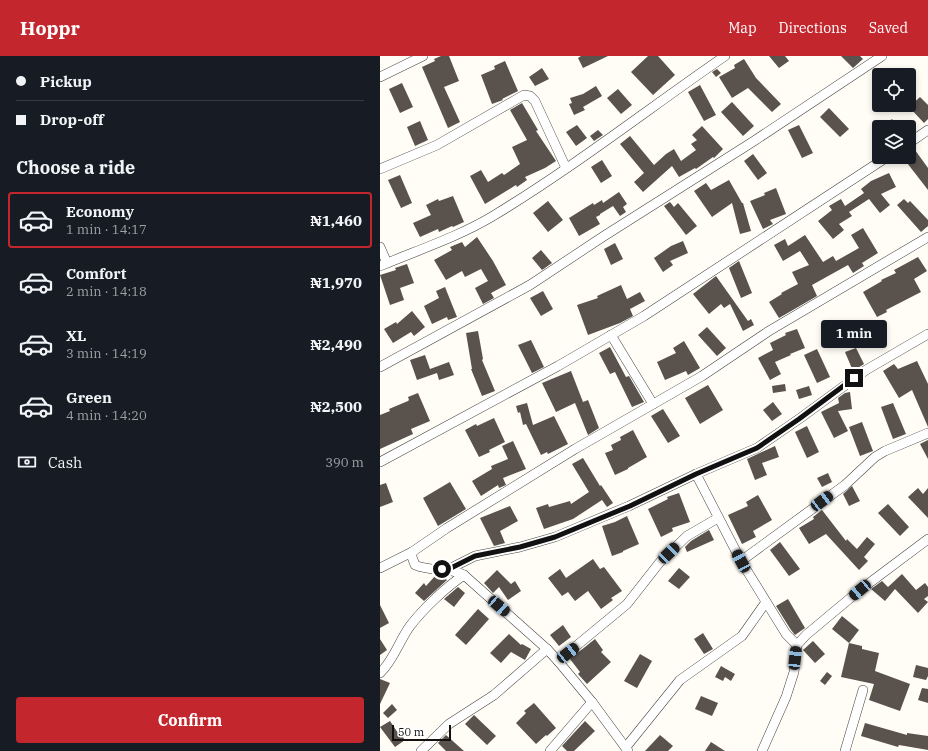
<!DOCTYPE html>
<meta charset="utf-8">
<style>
:root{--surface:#171b24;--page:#242831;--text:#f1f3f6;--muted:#9ea1a6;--line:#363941;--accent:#c4262e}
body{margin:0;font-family:"IBM Plex Serif",serif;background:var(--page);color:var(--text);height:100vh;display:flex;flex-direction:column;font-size:15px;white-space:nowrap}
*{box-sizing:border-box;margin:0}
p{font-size:13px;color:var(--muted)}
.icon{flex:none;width:22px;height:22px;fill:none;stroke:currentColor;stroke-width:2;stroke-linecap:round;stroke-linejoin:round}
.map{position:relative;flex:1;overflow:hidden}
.side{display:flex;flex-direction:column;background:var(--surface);width:380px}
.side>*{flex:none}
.banner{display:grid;align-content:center;height:88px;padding:0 16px;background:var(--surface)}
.tools{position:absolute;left:492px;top:12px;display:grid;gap:8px}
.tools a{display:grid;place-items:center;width:44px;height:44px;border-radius:4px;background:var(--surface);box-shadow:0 2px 6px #0003;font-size:20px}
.scale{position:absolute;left:12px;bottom:10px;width:59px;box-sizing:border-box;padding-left:4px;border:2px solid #111;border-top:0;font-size:11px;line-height:14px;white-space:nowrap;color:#111;-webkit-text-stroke:3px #fff;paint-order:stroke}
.end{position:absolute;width:18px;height:18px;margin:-9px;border:5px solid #111;background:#fff;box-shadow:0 0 0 2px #fff}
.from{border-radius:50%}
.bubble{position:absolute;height:28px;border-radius:4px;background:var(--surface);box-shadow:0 2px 6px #0003;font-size:13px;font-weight:800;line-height:28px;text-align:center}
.car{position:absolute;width:12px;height:24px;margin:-12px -6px;border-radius:5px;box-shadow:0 0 3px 1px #0007;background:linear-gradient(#222 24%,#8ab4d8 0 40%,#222 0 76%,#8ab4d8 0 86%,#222 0)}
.banner b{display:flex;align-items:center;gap:14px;height:38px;font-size:15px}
.banner b+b{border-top:1px solid var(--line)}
.banner i{width:10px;height:10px;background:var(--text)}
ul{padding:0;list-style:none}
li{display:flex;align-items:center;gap:12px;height:56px;margin:0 8px 6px;padding:0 8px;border:2px solid transparent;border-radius:4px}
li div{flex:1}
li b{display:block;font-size:15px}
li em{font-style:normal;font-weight:800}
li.selected{border-color:var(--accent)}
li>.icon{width:36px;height:36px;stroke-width:1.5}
h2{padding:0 16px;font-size:18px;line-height:48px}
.pay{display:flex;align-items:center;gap:10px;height:44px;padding:0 16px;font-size:15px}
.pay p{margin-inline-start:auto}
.cta{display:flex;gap:8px;margin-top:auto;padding:8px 16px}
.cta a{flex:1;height:46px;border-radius:4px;background:var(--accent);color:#fff;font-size:16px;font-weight:800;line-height:46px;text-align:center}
header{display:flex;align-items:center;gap:24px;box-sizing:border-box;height:56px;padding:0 20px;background:var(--accent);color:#fff}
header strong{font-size:19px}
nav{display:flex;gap:22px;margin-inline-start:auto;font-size:14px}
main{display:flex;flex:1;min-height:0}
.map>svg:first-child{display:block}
.building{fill:#5a524d}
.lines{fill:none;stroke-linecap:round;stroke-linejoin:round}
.minor-casing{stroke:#444;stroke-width:10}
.minor{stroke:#fff;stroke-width:9}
.route{stroke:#111;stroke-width:5}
</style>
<header>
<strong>Hoppr</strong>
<nav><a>Map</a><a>Directions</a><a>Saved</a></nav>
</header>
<main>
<section class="side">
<div class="banner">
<b><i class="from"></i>Pickup</b>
<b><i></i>Drop-off</b>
</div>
<h2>Choose a ride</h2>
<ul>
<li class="selected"><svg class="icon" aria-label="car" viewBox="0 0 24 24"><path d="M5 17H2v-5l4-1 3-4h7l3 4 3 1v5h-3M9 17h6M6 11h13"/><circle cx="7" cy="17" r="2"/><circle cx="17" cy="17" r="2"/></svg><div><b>Economy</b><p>1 min · 14:17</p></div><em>₦1,460</em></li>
<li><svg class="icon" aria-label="car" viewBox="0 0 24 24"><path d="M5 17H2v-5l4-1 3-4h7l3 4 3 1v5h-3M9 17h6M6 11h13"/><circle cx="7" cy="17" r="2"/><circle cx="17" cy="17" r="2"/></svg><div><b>Comfort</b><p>2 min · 14:18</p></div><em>₦1,970</em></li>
<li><svg class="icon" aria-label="car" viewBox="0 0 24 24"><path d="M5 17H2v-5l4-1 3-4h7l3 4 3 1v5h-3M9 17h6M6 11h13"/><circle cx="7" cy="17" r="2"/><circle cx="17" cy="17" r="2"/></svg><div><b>XL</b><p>3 min · 14:19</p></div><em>₦2,490</em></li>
<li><svg class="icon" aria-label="car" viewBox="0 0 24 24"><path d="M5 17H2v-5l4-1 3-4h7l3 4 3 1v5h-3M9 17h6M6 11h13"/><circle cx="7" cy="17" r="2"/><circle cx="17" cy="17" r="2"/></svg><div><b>Green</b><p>4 min · 14:20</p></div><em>₦2,500</em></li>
</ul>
<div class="pay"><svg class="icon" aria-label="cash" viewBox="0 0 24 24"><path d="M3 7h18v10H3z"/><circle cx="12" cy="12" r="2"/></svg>Cash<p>390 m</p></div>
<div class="cta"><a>Confirm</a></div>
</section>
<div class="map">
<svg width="548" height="695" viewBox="0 0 548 695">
<rect width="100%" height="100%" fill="#fffdf5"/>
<g class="building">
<path d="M61 0H69L79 25 64 31 80 66 68 72 42 11 55 5 54 3Z"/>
<path d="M201 0H228L203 12 198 2Z"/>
<path d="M268 0H278L295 19 273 39 251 16Z"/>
<path d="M389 0H405L409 5 399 12Z"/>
<path d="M461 0H480L483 3 473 12Z"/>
<path d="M364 3 376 22 401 48 392 56 368 32 352 42 339 21 355 12 354 9Z"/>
<path d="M125 5 138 35 122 43 123 44 112 48 101 19 115 13 114 10Z"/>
<path d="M162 12 169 23 155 30 149 21Z"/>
<path d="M337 13 341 17 336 21 332 16Z"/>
<path d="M22 27 33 51 20 57 9 33Z"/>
<path d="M320 29 336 59 324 65 308 36Z"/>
<path d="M216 30 222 40 203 51 205 54 194 59 189 48 192 47 190 42 203 38Z"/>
<path d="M238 33 252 49 241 58 227 42Z"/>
<path d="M540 41 548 49V63L544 67 529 51Z"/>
<path d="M352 46 374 70 363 80 341 56Z"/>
<path d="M142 47 158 74 156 75 176 105 165 112 145 121 147 124 137 131 136 129 105 148 90 120 101 114 108 126 122 117 124 119 140 108 132 91 147 84 130 54Z"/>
<path d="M449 52 469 73 460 81 440 61Z"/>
<path d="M512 63 518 71H502Z"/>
<path d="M40 65 48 84 35 90 27 71Z"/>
<path d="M197 69 207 82 196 90 186 76Z"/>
<path d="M419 69 433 97 422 102 408 74Z"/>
<path d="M322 70 343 93 334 102 333 101 316 113 315 112 299 121 292 110 263 136 254 126 264 117 240 88 250 80 274 109 286 98 294 93 301 105 316 94 311 88 317 84 312 79Z"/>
<path d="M218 74 223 79 214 85 210 80Z"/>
<path d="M535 94 548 112V134L524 103 529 101V99Z"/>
<path d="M373 98 387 117 378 124 364 105Z"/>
<path d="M222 104 232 120 221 127 211 111Z"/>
<path d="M509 117 516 131 501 138 510 149 500 157 489 143 469 156 472 160 459 168 464 174 453 183 438 165 452 154 449 150 461 143 465 150 484 137 481 133 491 125Z"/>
<path d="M20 119 32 147 21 152 8 124Z"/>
<path d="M349 124 362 147H363L371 175 360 178 352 147 332 161 314 135 326 127 331 134Z"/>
<path d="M396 132 406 158 390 164 393 168 383 173 370 145 385 139 384 137Z"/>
<path d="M239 136 247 148 243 151 246 156 240 160 233 150 220 158V159L216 161 220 168 199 180 189 162 213 147 214 149 222 144 223 147Z"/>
<path d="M73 140 84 166 73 171 72 170 59 176 58 173 40 181 33 167 51 159 46 149 58 143 59 145Z"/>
<path d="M524 143 528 147 530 145 548 164V170L541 176 517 149Z"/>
<path d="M168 145 183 164 168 176 153 157Z"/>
<path d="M290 146 294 151 298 147 317 170 306 179 284 150Z"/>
<path d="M483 172 498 197 482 207 484 210 473 217 468 209 432 229 437 240 399 262 389 246 402 238 401 237 418 228 412 216 429 209 420 195 403 205 394 189 405 183 408 190 425 179 443 206 453 200 456 205 479 192 471 179Z"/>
<path d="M97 181 113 205 126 229 111 237 114 242 103 248 95 232 108 225 101 213 85 221 82 215 66 224 54 204 72 194 70 191 82 186 85 191Z"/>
<path d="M303 185 308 197 290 205 293 209 283 216 274 202 291 190Z"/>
<path d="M235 187 243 203 231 209 224 193Z"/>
<path d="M161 194 172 207 162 214 152 202Z"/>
<path d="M538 201 547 215 534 223 541 236 506 254 507 256 497 261 483 236 502 225 501 224 516 217 514 214Z"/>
<path d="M359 205 372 237 361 242 349 212Z"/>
<path d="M27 208 34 227 20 232 24 244 10 249 0 219 16 214 15 212Z"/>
<path d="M336 220 368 265 371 263 374 269 363 275 350 248 344 252 341 248 329 258 313 238Z"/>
<path d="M241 229 247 243 260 236 265 245 250 253 253 260 240 267 208 279 197 249 218 242 217 240Z"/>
<path d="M65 231 77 261 68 264 67 261 52 268 44 250 59 242 56 235Z"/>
<path d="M163 235 173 253 161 260 150 242Z"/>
<path d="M32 255 45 271 34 280 31 276 13 287 4 273 16 266 17 268Z"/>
<path d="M327 271 346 292 337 300 318 279Z"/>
<path d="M417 273 425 292 410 298 411 299 395 306 401 318 390 324 378 302 393 294 390 287 406 279 405 277Z"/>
<path d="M98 275 103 303 102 304 115 335 102 340 91 313H92L86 277Z"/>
<path d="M151 284 164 311 152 317 138 289Z"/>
<path d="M304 285 320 312 308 319 306 315 285 324 277 306 296 297 293 292Z"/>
<path d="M230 291 246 321 249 320 264 346 252 351 235 316 230 318 219 297Z"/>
<path d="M476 292 484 308 473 315 465 296Z"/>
<path d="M437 293 450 321 437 327 424 299Z"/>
<path d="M45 299 50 313 69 306 74 319 59 324 57 317 37 324 30 304Z"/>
<path d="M537 305 548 328V371L532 334 519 342 503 315 514 308 518 313Z"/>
<path d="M191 315 203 346 208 344 219 372 208 379 195 347 176 356 162 327Z"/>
<path d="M405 328 406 335 393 337 392 330Z"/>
<path d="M328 329 343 354 320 368 305 342Z"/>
<path d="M429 330 432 339 419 343 416 334Z"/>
<path d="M470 336 472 353 458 355 468 375 454 382 441 356 459 347 458 342 465 337Z"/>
<path d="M38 337 50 365 31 373 33 378 0 393V359L10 355 9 353 28 345 29 344 28 341Z"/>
<path d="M393 346 402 358 392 365 383 354Z"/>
<path d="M147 347 153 369 174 360 188 388 168 398 167 396 161 399 146 368 143 369 140 356 138 357 136 350Z"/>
<path d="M513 347 526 378 513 383 501 351Z"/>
<path d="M283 353 300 380 288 387 271 360Z"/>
<path d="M114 362 125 386 109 394 110 396 99 401 85 374 96 368 97 370Z"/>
<path d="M482 366 493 395 480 400 469 371Z"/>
<path d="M427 370 439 396 427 402 415 376Z"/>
<path d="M253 374 267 401 248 412V413L235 419 225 397 233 394 231 389 241 384 240 381Z"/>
<path d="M548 384V403L540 388Z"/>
<path d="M133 385 146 413 123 422 126 429 119 432 118 429 101 440 92 425 112 413 111 410 128 403 122 390Z"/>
<path d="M395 390 399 401 382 407 387 419 375 424 367 403Z"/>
<path d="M203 402 220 430 221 429 233 447 227 451 222 444 193 463 164 473 156 452 168 448 169 451 190 445 191 448 209 436 192 408Z"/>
<path d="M448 417 452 426 442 431 437 422Z"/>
<path d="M70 426 86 453 58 470 43 442Z"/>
<path d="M6 427 13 446 0 451V429Z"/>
<path d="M472 430 480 445 469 450 463 438Z"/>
<path d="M538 432 543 438 548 432V462L528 441Z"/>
<path d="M299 437 310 466 292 472 293 475 281 481 268 453 288 443 287 441Z"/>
<path d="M378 439 392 464 373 475 376 481 362 488 348 459 368 450 366 446Z"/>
<path d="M508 448 529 471 520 480 498 457Z"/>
<path d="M130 450 138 465 120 475 125 487 114 490 100 462Z"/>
<path d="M442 454 466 485 467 483 477 493 487 481 495 488 484 501 488 505 479 514 446 478 429 488 419 472 434 463 433 461Z"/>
<path d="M247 460 259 488 243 495V496L232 500 222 470 235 466Z"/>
<path d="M329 474 334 484 307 496 305 491 311 485Z"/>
<path d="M400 486 420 513 409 520 390 494Z"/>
<path d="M213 503 220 513 224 511 242 535 231 542 233 544 221 553 208 535 195 545 188 536 182 540 168 522 180 513 186 522Z"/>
<path d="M299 512 310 521 299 533 288 525Z"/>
<path d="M117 514 131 528 135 525 141 535 128 544 119 531 113 537 104 527Z"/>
<path d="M522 518 536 534 545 527 548 531V540L544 543 548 546 538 557 515 533 505 545 491 533 502 525 508 531Z"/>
<path d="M56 519 63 520 67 524 44 545 35 537 44 527 46 530Z"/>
<path d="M78 531 85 537 74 551 64 543Z"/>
<path d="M408 543 425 572 415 579 411 574 396 550Z"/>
<path d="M0 549 9 567 0 572Z"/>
<path d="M98 553 109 563 86 589 75 579Z"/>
<path d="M462 560 479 574 469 587 452 573Z"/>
<path d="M183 569 191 581 179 590 170 579Z"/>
<path d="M323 577 333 593 324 598 314 583Z"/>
<path d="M129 578 141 589 142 588 151 593 145 604 131 596 121 607 110 597Z"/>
<path d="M0 583 7 594 0 599Z"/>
<path d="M215 583 223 594 221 596 231 606 207 628 198 618 200 616 190 603Z"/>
<path d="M433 585 445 598 435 607 423 594Z"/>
<path d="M469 587 482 590V593L499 597 495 615 530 628 520 655 489 644 494 628 461 621Z"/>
<path d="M260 598 272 605 257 632 244 625Z"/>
<path d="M536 609 548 612V620L546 624 533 621Z"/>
<path d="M341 610 355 618 351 625 345 621 343 625 335 621Z"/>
<path d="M447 616 452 620 445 629 440 625Z"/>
<path d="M0 623 10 627 0 648Z"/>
<path d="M542 632 548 633V647L538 644Z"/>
<path d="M321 640 338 647 332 660 315 653Z"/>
<path d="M154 647 176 672 167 680 166 679 156 688 136 667 146 657 144 655Z"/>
<path d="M12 648 17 654 8 662 3 657Z"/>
<path d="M94 659 116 680 107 689 85 668Z"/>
<path d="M10 665 18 677 19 676 25 684 15 691 0 671Z"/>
<path d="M205 665 215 675 194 695H187L182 690Z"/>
<path d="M485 667 527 679V677L548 680V694L519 689 518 691 481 680Z"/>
<path d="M66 679 84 695H66L58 687Z"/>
<path d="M280 679 293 690 288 695H265Z"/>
<path d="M331 686 345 695H325Z"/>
</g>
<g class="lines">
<g class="minor-casing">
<g id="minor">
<path d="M0 21 43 0"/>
<path d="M529 87 548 74"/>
<path d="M0 113 57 89 144 39 150 40 155 45 186 112"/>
<path d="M0 191 7 207"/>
<path d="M0 210C38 194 78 181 113 160 194 111 268 53 345 0"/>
<path d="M231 279 273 348"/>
<path d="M0 311 150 229 224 180 374 85 502 0"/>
<path d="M0 406 178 310 264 260 507 101"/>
<path d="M316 418 361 505 406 578 417 589"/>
<path d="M32 496V501L35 509C51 516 69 511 84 519L167 593 178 605 212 646 248 695"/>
<path d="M361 505 465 429 495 401 505 395 548 377"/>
<path d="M0 512 32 496 67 472 195 393 322 320 389 275 548 181"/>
<path d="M67 514 95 500 140 491 175 481 249 450 316 418 377 392 419 363 486 314 548 278"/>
<path d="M178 605 247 548 280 506 307 480 338 462"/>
<path d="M0 617C14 604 19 585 30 570 43 553 66 531 84 519"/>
<path d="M246 691 300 624 362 580 386 546"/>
<path d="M41 695 69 668 114 639 167 593"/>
<path d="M170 695 212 646"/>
<path d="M382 695 406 641 414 616 417 589 426 579 480 534 548 483"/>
<path d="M465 695 483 634"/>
</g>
</g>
<use href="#minor" class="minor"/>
</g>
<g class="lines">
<path class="route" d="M62 513 67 514 95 500 140 491 175 481 250 450 316 418 377 392 419 363 474 322"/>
</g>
</svg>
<div class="tools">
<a><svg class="icon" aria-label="locate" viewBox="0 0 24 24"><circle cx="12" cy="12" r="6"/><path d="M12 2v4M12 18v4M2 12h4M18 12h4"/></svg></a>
<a><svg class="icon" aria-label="layers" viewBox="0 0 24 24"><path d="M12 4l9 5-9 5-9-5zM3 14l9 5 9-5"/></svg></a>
</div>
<div class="scale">50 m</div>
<i class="end from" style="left:62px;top:513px"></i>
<i class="end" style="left:474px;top:322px"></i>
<div class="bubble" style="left:441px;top:264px;width:66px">1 min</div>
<i class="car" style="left:442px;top:445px;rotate:53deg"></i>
<i class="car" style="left:289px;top:497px;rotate:46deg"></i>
<i class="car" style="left:361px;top:505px;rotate:332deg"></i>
<i class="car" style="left:480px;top:534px;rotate:230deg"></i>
<i class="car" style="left:119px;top:550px;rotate:131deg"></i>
<i class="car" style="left:188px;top:597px;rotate:52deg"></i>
<i class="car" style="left:415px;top:602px;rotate:6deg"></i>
</div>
</main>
